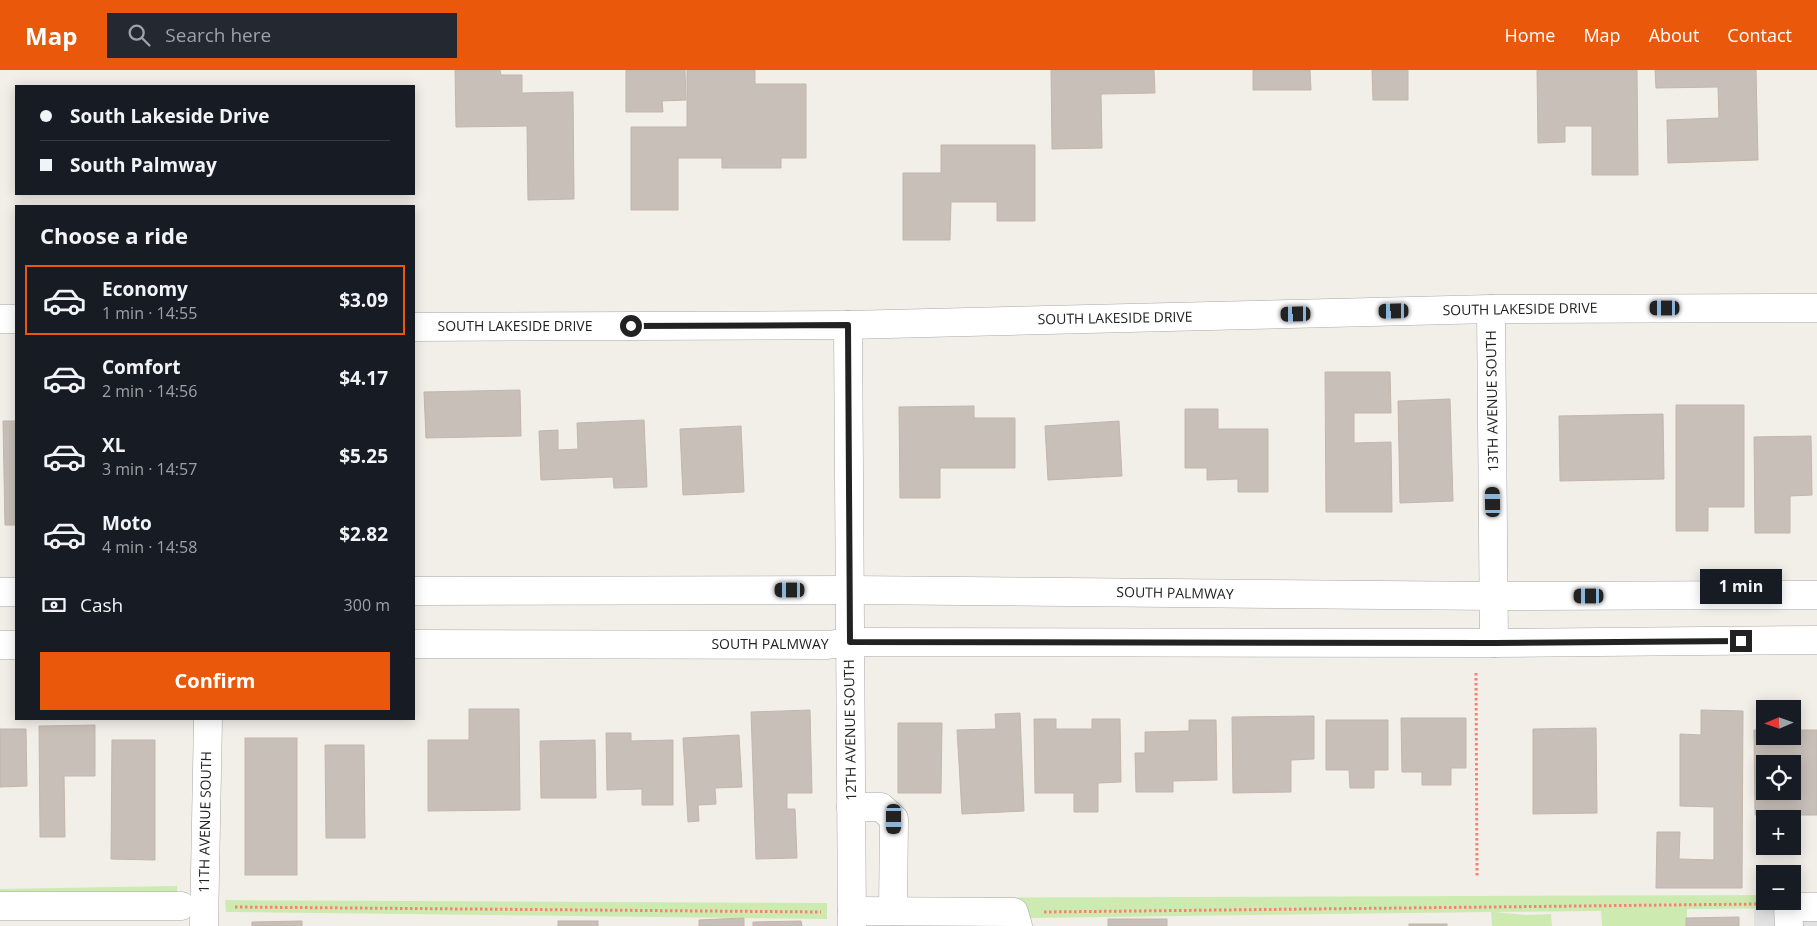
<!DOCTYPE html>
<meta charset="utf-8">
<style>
:root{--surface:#171b24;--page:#242831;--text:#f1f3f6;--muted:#9ea1a6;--line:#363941;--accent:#ea580c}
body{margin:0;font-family:"Open Sans",sans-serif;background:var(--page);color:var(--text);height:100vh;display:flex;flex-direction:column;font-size:19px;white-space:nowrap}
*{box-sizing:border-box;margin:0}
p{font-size:16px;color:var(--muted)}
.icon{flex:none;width:28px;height:28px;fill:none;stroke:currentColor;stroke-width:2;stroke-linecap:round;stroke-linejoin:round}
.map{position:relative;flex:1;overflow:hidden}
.panel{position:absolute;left:15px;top:135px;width:400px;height:515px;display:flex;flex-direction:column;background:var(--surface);border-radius:0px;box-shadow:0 2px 12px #0003}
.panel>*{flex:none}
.hud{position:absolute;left:15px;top:15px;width:400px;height:110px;border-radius:0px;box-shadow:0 2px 12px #0003;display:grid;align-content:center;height:110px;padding:0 25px;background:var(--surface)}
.needle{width:32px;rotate:268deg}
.tools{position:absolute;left:1756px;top:630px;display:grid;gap:10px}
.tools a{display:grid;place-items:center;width:45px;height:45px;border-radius:0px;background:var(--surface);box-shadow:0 2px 12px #0003;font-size:25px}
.end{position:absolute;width:22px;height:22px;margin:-11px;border:6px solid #222;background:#fff;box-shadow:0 0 0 2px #fff}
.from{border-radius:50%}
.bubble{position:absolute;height:35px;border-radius:0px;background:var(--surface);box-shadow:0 2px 12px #0003;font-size:16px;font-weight:700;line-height:35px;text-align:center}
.car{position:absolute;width:15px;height:30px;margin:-15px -8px;border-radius:6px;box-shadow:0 0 4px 1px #0007;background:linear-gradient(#222 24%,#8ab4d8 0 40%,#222 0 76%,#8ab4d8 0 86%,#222 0)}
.hud b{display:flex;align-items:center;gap:18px;height:48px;font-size:19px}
.hud b+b{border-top:1px solid var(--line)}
.hud i{width:12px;height:12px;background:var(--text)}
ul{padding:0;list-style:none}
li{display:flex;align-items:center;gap:15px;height:70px;margin:0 10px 8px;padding:0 15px;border:2px solid transparent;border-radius:0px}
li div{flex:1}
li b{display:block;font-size:19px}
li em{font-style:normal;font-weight:700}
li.on{border-color:var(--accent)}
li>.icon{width:45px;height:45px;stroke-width:1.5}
h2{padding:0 25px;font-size:22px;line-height:60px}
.pay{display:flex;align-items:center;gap:12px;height:55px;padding:0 25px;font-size:19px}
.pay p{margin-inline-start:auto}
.cta{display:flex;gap:10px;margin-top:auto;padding:10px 25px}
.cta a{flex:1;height:58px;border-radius:0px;background:var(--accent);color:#fff;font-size:20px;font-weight:700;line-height:58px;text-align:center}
header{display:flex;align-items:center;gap:30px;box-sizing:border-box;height:70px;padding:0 25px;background:var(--accent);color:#fff}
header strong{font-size:24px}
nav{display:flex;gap:28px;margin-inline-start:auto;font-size:18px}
.search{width:350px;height:45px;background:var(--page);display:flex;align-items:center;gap:12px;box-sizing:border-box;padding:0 18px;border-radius:0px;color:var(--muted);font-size:19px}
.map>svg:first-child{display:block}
.grass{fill:#cdebb0}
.parking{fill:#e2e2e2}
.building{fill:#c7bfb8;stroke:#c4b6ab;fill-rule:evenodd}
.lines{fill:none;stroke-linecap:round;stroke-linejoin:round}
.minor-casing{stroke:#a9a9a9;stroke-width:29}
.path{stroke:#fa8072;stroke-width:3;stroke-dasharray:2.5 2.5;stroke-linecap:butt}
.minor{stroke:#fff;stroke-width:28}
.route{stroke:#222;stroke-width:6}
.labels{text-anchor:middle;stroke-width:4.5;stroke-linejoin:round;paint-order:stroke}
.street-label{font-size:14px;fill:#222;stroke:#fff}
</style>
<header>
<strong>Map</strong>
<div class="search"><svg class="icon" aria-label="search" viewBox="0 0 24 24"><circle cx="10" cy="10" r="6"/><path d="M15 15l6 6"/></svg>Search here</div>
<nav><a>Home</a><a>Map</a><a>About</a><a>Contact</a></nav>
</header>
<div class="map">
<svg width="1817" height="856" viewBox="0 0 1817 856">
<rect width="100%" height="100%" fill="#f2efe9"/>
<g class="grass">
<path d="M177 816V825L0 827V819Z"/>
<path d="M1765 825V831H1792L1817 838 1687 839V856H1602L1601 841 1494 842 1527 845 1551 844 1552 856H1492L1491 842 871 850V828Z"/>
<path d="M225 830 827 833V849L226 842Z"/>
</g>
<path class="parking" d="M1817 837V856H1754V838Z"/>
<g class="building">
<path d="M455 0H500L501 5H522V23L573 22 574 129 528 130 527 56 456 57Z"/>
<path d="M626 0H685L686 30 662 31 663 42H626Z"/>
<path d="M687 0H755V14H806V88H781V98H722V88H678V140H631V57H687Z"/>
<path d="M1051 0H1154L1155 23 1101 24 1102 78 1052 79Z"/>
<path d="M1253 0H1310L1311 20H1253Z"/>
<path d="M1372 0H1408V30H1373Z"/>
<path d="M1537 0H1637L1638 105H1592V56H1565V72L1538 73Z"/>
<path d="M1655 0H1756L1758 90 1668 93 1667 50 1719 48 1718 17 1656 18Z"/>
<path d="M941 75H1035V151H997V132H951L950 170H903V103H941Z"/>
<path d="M1325 302H1390L1391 343H1354V373L1391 372 1392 442H1326Z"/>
<path d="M520 320 521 366 426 368 424 322Z"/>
<path d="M1450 329 1453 431 1400 433 1398 331Z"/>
<path d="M1676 335H1744V437H1708V461H1676Z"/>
<path d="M974 336V348H1015V398H940V428H900L899 337Z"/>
<path d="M1185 339H1218V359H1268V422H1238V409L1207 410V398H1185Z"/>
<path d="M1663 344 1664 409 1560 411 1559 346Z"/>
<path d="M644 350 647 417 614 418 613 407 541 410 539 361 558 360V380L578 379 577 353Z"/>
<path d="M3 351H16V455H5Z"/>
<path d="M1119 351 1122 406 1048 410 1045 356Z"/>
<path d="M741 356 744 422 683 425 680 359Z"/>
<path d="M1811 366 1812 425 1790 426V463H1755L1754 367Z"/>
<path d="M469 639H519L520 740 428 741V670H469Z"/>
<path d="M810 640 812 723H787V739H795L797 788 756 789 751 642Z"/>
<path d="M1701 640 1743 641 1742 818H1656L1657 762H1680L1679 789 1714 790V737L1680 736V664L1701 665Z"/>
<path d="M1020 643 1024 741 962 744 957 660 996 659 995 644Z"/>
<path d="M1314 646V689L1291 690V722L1233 723 1232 647Z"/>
<path d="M1401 648H1466V698H1451V715H1422V702H1402Z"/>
<path d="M1034 649H1056V659H1092V649H1120L1121 712 1098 713V742H1074V723H1035Z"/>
<path d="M1189 650H1216L1217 710 1173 711V722H1136L1135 683H1145V662L1189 661Z"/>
<path d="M1326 650H1388V700H1374V718H1350L1349 700H1326Z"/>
<path d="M898 653H942L941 723H898Z"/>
<path d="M95 655V706H64L65 767H40L39 656Z"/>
<path d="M1596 658 1597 743 1533 744V659Z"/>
<path d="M0 659H26L27 716 0 717Z"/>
<path d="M1754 660H1765V666H1792V660H1817V745H1755ZM1765 694H1792V721H1765Z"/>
<path d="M606 663H631V671L673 670V735H642V719L607 720Z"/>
<path d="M739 665 742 717 715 718 716 734 698 735 699 751 688 752 683 668Z"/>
<rect x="245" y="668" width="52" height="137"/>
<path d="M112 670H155V790L111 789Z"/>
<path d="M595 670 596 728H541L540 671Z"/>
<path d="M325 675H364L365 768H326Z"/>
<path d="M1739 847V856H1686V848Z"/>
<path d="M744 848V856H699V850Z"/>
<rect x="1108" y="849" width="59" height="7"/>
<path d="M302 851V856H252V852Z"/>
<rect x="558" y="851" width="40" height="5"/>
<path d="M801 851 802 856H753V852Z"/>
<rect x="1409" y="854" width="38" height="2"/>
</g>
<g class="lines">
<g class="minor-casing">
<g id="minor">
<path d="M1491 239 1494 573"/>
<path d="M0 249H16"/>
<path d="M848 255 852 856"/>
<path d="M414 257 848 255 1491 239 1817 238"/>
<path d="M414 521 849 520 1494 526 1817 525"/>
<path d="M0 522H16"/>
<path d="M414 574 828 575 849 572 1494 573 1817 570"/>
<path d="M0 575H16"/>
<path d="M851 737H881L894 749 893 841"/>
<path d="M0 836H181"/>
<path d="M852 841 1014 842 1018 856"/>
<path d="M204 856 208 649"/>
<path d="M1789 856 1788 837H1817"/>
</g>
</g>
<g class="path">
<path d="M1476 603 1477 807"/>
<path d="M235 837 821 842"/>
<path d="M1044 842 1758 834"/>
</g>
<use href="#minor" class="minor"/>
</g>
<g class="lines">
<path class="route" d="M631 256 848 255 850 572 1494 573 1741 571"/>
</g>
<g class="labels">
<g class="street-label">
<text transform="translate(1520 239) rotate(-1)" y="5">SOUTH LAKESIDE DRIVE</text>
<text transform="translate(1115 248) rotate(-1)" y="5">SOUTH LAKESIDE DRIVE</text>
<text x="515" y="261">SOUTH LAKESIDE DRIVE</text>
<text transform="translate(1492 331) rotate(-91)" y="5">13TH AVENUE SOUTH</text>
<text transform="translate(1175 523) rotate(1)" y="5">SOUTH PALMWAY</text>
<text x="770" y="579">SOUTH PALMWAY</text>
<text transform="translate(850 660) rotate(-91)" y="5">12TH AVENUE SOUTH</text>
<text transform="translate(205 752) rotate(-89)" y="5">11TH AVENUE SOUTH</text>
</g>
</g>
</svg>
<div class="tools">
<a><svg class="needle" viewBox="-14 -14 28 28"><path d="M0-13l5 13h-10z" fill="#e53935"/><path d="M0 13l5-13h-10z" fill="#9ea1a6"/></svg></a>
<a><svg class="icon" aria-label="locate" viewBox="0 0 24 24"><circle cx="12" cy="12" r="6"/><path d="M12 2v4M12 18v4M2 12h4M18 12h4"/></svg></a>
<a>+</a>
<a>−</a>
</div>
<i class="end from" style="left:631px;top:256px"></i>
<i class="end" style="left:1741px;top:571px"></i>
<div class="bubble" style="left:1700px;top:499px;width:82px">1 min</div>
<i class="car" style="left:1665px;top:238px;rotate:270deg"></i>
<i class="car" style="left:1394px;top:241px;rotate:269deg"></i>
<i class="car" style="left:1296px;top:244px;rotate:269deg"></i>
<i class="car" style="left:1493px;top:432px;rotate:359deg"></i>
<i class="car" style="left:790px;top:520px;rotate:270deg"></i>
<i class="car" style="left:1589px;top:526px;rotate:270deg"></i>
<i class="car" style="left:894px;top:749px;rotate:180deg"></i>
<div class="hud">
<b><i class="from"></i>South Lakeside Drive</b>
<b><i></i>South Palmway</b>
</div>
<section class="panel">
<h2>Choose a ride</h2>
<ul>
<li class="on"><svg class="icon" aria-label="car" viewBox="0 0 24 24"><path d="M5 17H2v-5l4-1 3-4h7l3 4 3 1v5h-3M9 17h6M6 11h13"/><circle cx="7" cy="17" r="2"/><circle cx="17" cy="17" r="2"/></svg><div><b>Economy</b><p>1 min · 14:55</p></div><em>$3.09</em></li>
<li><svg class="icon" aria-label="car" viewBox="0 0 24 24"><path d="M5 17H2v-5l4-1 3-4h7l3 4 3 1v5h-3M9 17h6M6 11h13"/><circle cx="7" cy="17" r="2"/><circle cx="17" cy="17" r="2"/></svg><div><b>Comfort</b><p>2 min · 14:56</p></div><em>$4.17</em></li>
<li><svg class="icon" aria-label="car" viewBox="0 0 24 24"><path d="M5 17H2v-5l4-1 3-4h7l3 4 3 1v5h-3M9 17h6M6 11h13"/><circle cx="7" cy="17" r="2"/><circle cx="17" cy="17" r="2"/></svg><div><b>XL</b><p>3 min · 14:57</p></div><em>$5.25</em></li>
<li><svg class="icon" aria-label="car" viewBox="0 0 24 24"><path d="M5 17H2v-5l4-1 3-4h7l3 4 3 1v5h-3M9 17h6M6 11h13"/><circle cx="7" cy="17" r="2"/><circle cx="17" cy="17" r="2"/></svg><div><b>Moto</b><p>4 min · 14:58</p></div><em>$2.82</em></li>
</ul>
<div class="pay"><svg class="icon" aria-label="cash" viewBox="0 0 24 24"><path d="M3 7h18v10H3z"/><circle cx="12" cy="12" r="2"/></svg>Cash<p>300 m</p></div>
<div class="cta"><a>Confirm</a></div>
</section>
</div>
